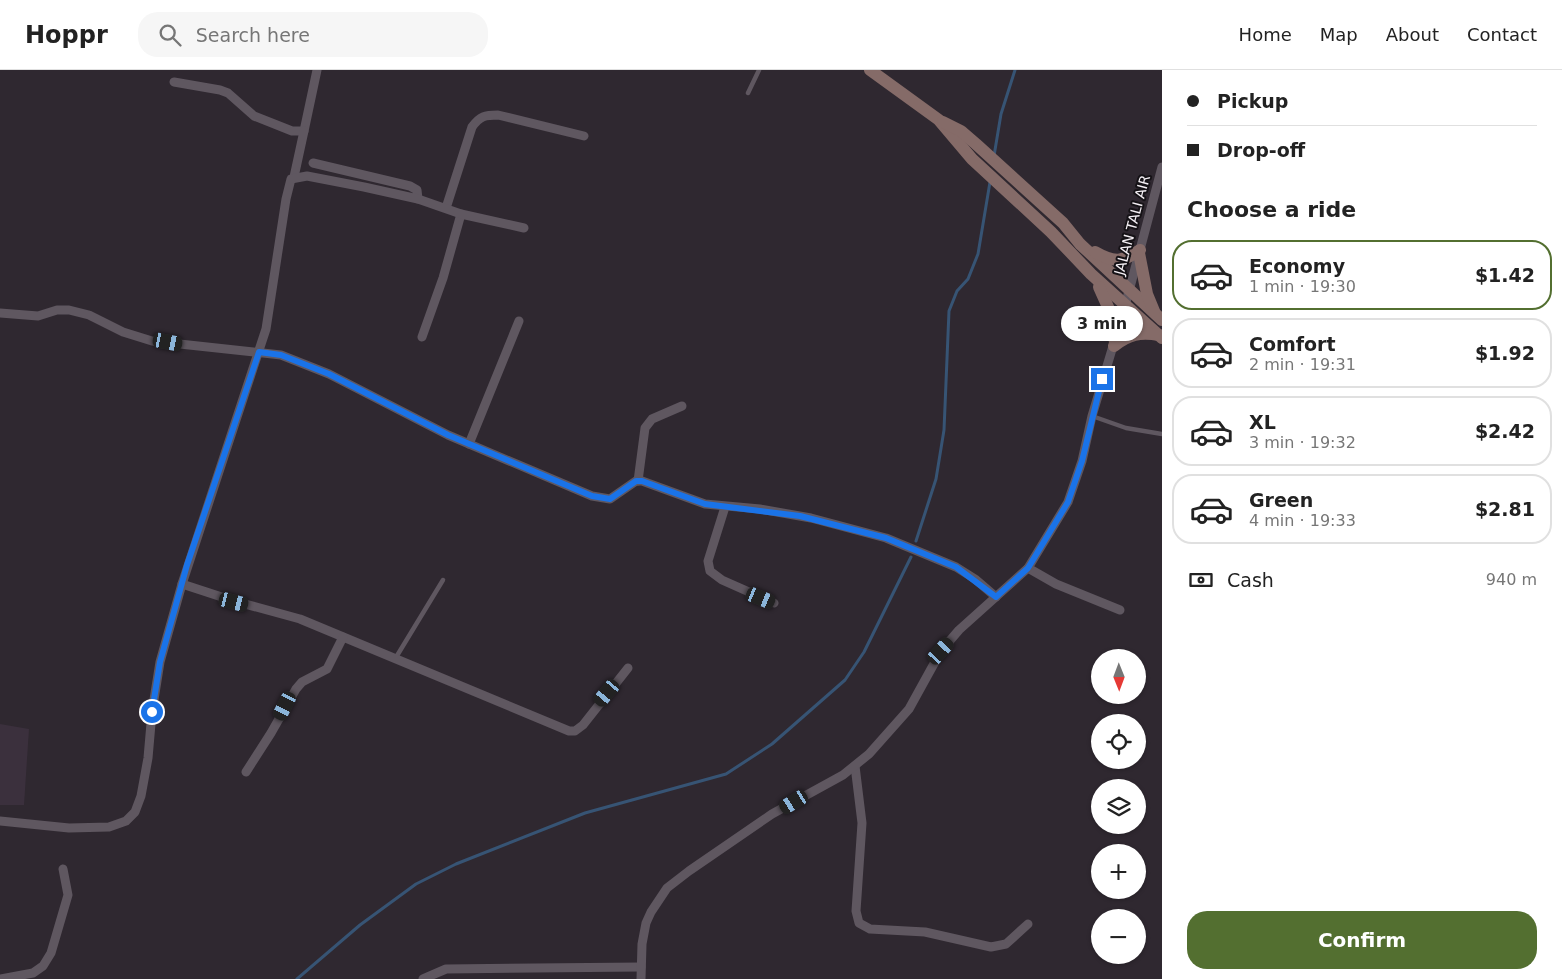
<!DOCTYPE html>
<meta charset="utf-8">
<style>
:root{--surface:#fff;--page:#f6f6f6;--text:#222;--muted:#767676;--line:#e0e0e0;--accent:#536f30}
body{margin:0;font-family:"DejaVu Sans",sans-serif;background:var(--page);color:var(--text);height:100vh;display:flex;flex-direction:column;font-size:19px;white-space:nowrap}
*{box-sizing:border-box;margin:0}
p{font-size:16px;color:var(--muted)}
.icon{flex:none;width:28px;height:28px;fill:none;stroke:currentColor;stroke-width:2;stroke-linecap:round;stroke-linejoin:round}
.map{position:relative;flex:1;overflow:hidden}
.sheet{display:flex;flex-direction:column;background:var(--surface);width:400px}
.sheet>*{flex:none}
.guide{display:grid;align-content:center;height:110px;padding:0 25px;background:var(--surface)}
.needle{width:32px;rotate:179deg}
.buttons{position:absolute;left:1091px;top:579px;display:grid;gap:10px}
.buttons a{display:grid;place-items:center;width:55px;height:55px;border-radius:50%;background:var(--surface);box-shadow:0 1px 4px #0004;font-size:25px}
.end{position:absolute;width:22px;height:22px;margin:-11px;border:6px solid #1a73e8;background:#fff;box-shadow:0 0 0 2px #fff}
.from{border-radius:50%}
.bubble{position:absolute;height:35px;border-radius:18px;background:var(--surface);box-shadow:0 1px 4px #0004;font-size:16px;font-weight:700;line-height:35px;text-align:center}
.car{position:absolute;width:15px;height:30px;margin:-15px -8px;border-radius:6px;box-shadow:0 0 4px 1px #0007;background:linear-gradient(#222 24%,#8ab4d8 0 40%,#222 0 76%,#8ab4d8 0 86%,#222 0)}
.guide b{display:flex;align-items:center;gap:18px;height:48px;font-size:19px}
.guide b+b{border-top:1px solid var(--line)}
.guide i{width:12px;height:12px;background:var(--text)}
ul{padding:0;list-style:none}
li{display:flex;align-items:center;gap:15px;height:70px;margin:0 10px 8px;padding:0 15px;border:2px solid var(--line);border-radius:20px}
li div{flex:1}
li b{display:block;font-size:19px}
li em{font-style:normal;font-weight:700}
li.current{border-color:var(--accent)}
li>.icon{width:45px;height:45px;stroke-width:1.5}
h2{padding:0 25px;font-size:22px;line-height:60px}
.pay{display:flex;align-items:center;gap:12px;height:55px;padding:0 25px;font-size:19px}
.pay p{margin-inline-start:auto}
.primary-button{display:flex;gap:10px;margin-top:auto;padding:10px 25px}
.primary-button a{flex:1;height:58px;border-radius:20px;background:var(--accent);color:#fff;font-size:20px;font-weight:700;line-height:58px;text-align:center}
header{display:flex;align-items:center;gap:30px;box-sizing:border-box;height:70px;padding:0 25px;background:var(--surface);border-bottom:1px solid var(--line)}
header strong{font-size:24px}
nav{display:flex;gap:28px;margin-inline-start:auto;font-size:18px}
.search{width:350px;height:45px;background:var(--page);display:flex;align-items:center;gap:12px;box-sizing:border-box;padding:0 18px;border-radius:20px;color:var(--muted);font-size:19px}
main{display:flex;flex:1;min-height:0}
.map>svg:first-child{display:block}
.built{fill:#3b303d}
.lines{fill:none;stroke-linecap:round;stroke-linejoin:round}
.stream{stroke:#375474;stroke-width:3}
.lane{stroke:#5f5760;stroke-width:4.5}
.street{stroke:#5f5760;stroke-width:9}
.secondary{stroke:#856b68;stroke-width:12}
.route{stroke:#1a73e8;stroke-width:6}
.labels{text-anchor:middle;stroke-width:4;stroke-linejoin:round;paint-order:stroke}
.street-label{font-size:14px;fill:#f5f0f5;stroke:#151216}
</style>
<header>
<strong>Hoppr</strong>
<div class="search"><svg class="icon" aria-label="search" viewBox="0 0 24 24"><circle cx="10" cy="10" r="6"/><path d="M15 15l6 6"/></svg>Search here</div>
<nav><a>Home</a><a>Map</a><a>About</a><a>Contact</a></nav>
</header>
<main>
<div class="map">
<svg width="1162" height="909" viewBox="0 0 1162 909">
<rect width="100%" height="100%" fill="#2f2830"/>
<path class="built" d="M0 654 29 659 24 735H0Z"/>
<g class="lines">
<g class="stream">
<path d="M994 86 1001 44 1015 0"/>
<path d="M916 471 936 409 944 360 949 241 957 221 968 209 978 184 990 112"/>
<path d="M297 909 360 855 416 814 456 794 585 743 726 704 772 674 845 610 864 582 911 487"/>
</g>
<g class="lane">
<path d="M748 23 759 0"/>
<path d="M1092 346 1126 358 1162 364"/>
<path d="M395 589 443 510"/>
</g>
<g class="street">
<path d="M174 12 220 20 228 23 254 46 292 61H304L317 0"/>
<path d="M313 93 410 116 417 120 418 129"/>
<path d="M294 107 304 61"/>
<path d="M446 138 472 57C480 46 485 45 498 45L584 66"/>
<path d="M0 243 38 246 57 240H69L89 245 123 262 152 271 281 285 329 304 448 365 592 426 610 429 636 411H642L705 434 760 439 811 448 886 468 956 497 975 509 996 527"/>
<path d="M422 267 443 208 461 144"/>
<path d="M469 374 519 251"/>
<path d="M638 411 645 358 652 349 682 336"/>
<path d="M725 437 708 491 710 501 722 510 774 533"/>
<path d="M1028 498 1056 514 1120 540"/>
<path d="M182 514 234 531 300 549 569 661H575L583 655 628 598"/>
<path d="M855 696 862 753 856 841 859 853 870 859 925 862 991 877 1006 874 1028 854"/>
<path d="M246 702 271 663 296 619 302 612 327 599 343 567"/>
<path d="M0 751 69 758 109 757 126 751 135 742 141 726 148 688 152 642 160 592 182 514 266 259 286 129 291 109 307 106 364 117 418 129 461 144 524 158"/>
<path d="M0 909 33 903 43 896 51 883 68 825 63 799"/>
<path d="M423 909 446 899 641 897"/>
<path d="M641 909 642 874 646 853 651 842 667 818 689 801 772 744 843 705 869 684 909 639 941 581 959 560 1028 498 1068 432 1082 391 1092 346 1125 236 1162 97"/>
</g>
<g class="secondary">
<path d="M870 0 939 50 972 89 1051 162 1091 204 1162 268"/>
<path d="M943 52 961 61 976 74 1063 153 1080 174 1162 250"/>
<path d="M1095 182C1114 193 1123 192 1140 180"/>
<path d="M1139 183 1147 224 1154 241"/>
<path d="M1099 217 1112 246 1115 273"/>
<path d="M1114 276C1129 264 1140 262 1159 265"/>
</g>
</g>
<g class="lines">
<path class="route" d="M152 642 160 592 187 495 259 282 281 285 329 304 448 365 592 426 610 429 636 411H642L705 434 800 446 886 468 956 497 996 527 1028 498 1068 432 1082 391 1102 309"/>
</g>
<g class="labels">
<g class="street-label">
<text transform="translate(1132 155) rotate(-75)" y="5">JALAN TALI AIR</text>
</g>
</g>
</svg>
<div class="buttons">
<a><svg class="needle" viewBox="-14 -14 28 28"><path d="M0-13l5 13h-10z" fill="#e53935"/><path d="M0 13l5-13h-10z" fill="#767676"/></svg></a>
<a><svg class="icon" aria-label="locate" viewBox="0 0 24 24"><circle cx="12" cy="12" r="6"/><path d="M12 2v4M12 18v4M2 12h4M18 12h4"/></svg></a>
<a><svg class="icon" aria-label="layers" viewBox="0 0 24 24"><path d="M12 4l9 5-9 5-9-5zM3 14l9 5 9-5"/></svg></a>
<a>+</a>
<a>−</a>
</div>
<i class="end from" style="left:152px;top:642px"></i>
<i class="end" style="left:1102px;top:309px"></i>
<div class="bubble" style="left:1061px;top:236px;width:82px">3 min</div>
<i class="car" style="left:168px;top:272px;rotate:101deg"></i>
<i class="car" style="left:761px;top:528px;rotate:112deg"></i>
<i class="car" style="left:234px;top:532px;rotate:104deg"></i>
<i class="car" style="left:941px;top:581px;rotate:42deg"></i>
<i class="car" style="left:607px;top:623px;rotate:220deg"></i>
<i class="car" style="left:285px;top:636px;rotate:207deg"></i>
<i class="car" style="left:794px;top:732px;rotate:239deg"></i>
</div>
<section class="sheet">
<div class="guide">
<b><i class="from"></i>Pickup</b>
<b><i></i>Drop-off</b>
</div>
<h2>Choose a ride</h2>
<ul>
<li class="current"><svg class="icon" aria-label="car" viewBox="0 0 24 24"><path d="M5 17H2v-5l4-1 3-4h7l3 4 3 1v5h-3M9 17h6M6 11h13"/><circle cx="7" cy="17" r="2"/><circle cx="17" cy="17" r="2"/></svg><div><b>Economy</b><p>1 min · 19:30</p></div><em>$1.42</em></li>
<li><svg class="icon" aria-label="car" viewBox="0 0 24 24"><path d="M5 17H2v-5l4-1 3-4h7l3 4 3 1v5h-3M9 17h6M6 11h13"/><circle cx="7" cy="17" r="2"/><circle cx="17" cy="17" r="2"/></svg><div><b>Comfort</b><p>2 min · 19:31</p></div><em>$1.92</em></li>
<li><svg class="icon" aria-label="car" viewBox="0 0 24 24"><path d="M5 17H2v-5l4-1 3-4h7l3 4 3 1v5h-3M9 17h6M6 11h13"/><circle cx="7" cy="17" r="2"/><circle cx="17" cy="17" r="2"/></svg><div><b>XL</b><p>3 min · 19:32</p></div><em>$2.42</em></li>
<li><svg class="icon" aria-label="car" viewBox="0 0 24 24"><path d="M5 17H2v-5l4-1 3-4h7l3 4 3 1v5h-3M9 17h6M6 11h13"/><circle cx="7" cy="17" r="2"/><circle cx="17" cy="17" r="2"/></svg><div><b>Green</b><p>4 min · 19:33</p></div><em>$2.81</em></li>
</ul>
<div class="pay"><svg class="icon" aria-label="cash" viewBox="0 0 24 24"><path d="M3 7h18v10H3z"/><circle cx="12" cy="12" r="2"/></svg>Cash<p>940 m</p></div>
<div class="primary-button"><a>Confirm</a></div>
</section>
</main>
